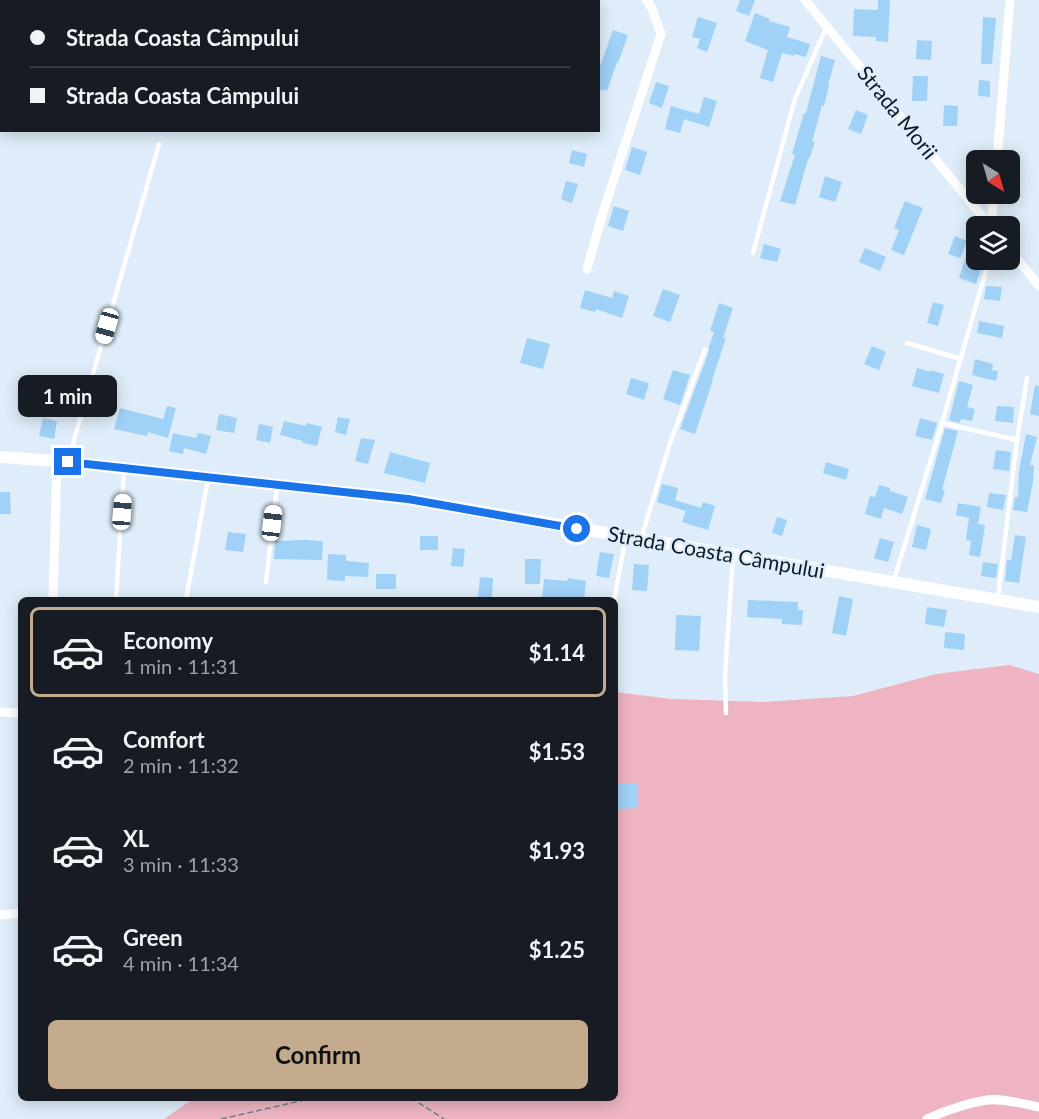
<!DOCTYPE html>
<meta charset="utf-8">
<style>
:root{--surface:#171b24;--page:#20242c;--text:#f1f3f6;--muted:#9ea1a6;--line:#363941;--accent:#c4ab8e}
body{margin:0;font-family:Lato,sans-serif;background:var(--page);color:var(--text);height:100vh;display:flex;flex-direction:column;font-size:22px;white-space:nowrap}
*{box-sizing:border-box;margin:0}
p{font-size:20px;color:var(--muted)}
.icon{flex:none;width:33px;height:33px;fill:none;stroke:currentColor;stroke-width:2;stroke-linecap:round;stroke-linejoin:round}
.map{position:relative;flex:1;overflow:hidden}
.side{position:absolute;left:18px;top:597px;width:600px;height:504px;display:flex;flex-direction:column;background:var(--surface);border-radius:9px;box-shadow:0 3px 15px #0003}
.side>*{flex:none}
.guide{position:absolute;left:0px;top:0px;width:600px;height:132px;box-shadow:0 3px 15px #0003;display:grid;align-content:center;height:132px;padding:0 30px;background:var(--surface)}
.needle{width:39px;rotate:143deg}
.controls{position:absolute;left:966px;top:150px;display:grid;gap:12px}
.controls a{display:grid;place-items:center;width:54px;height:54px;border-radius:9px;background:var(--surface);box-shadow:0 3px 15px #0003;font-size:30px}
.end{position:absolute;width:27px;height:27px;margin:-14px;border:8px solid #1a73e8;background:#fff;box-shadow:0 0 0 3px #fff}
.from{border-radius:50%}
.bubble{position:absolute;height:42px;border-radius:9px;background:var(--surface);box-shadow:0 3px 15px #0003;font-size:20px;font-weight:700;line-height:42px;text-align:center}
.car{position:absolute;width:18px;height:36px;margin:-18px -9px;border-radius:8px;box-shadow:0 0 4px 2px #0007;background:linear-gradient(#fff 24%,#345 0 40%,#fff 0 76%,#345 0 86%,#fff 0)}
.guide b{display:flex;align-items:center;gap:21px;height:57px;font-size:22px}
.guide b+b{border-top:2px solid var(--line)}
.guide i{width:15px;height:15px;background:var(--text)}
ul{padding:10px 0 0;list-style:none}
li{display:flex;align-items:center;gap:18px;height:90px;margin:0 12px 9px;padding:0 18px;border:3px solid transparent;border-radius:9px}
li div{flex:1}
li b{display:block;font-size:22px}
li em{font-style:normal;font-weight:700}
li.on{border-color:var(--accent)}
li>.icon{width:54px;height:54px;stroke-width:1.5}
.action{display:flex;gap:12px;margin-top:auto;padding:12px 30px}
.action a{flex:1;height:69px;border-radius:9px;background:var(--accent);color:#111;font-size:24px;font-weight:700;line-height:69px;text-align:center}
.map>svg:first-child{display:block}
.green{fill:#eeb4c2}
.building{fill:#a0d1f7}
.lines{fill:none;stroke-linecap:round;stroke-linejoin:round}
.path{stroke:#73818d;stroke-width:1.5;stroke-dasharray:6 3;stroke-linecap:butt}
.service{stroke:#fff;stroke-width:4.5}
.minor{stroke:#fff;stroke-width:9}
.tertiary{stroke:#fff;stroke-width:12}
.route{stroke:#1a73e8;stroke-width:8}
.labels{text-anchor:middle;stroke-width:5;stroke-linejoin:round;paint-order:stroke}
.street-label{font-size:21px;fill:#0d1b26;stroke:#deedf9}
</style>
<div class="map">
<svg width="1039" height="1119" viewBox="0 0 1039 1119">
<rect width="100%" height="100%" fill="#deedf9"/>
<path class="green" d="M1009 665 1039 674V1119H164L194 1098H615V692L672 699 763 702 853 696 936 674Z"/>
<g class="building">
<path d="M740 0H755L749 16 736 11Z"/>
<path d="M878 0H890L888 42 876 41V37L853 36 854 9 878 10Z"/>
<path d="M755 13 770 19 769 21 790 27 787 37 810 44 806 57 794 54V56L782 53 773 82 760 78 768 50 745 41Z"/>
<path d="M698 17 717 23 707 52 697 48 700 39 692 37Z"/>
<path d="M983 17 996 18 992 64H981Z"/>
<path d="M613 30 628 35 618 63 617 62 607 91 598 89V63L601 64Z"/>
<path d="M917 40 932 41 931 60 916 59Z"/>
<path d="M821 56 835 60 828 85H829L824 106 822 105 812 142H815L809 159H808L795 205 780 201 795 155 792 154 804 113H806Z"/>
<path d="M913 76H928L927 101H912Z"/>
<path d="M979 80 990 81V97L978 96Z"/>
<path d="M656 82 669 86 662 108 649 103Z"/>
<path d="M704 97 717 101 709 127 684 119 680 133 665 129 671 106 699 114Z"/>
<path d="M944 105 958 106 957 126H943Z"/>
<path d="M856 110 868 115 861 134 848 129Z"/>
<path d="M632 147 647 152 640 175 625 170Z"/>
<path d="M572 150 587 154 584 167 569 163Z"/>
<path d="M825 176 842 182 835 202 819 197Z"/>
<path d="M566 181 578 184 572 203 561 199Z"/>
<path d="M905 201 923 208 904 255 891 250 899 230 894 228Z"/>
<path d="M614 206 629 211 623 231 608 226Z"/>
<path d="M955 236 967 241 960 258 948 254Z"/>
<path d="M764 244 781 249 777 262 760 258Z"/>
<path d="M865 248 886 257 880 271 859 262Z"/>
<path d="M967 254 976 257V260H984L976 284 959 278Z"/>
<path d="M986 286 1002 287 1000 301 984 299Z"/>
<path d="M663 289 680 295 670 322 653 316Z"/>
<path d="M585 290 612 298 614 291 629 296 622 318 596 309 595 312 580 308Z"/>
<path d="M933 302 944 305 938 326 927 323Z"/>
<path d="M719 303 733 308 723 338H726L712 380H713L695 434 680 429 709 351V347L714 332 710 331Z"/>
<path d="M979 321 1004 326 1002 338 977 333Z"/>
<path d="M527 338 550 344 543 369 520 363Z"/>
<path d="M872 346 886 352 879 370 864 364Z"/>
<path d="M975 359 993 364 992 370 998 371 996 381 972 375Z"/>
<path d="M917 368 931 372V370L944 374 939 393 912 386Z"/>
<path d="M673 370 690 375 680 405 663 399Z"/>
<path d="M631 378 649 383 644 400 626 394Z"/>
<path d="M959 381 973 385 967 407 975 409 972 421 961 419 960 423 949 420Z"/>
<path d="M1035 385 1039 386V416L1030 414Z"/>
<path d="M167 406 176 408 168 438 148 432 147 436 114 429 120 408 163 419Z"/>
<path d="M997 406 1014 407 1013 423 995 421Z"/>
<path d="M219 414 237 418 234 433 216 430Z"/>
<path d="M338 417 350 419 346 435 335 432Z"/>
<path d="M43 418 57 421 54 439 39 436Z"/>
<path d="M920 418 937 423 932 440 915 436Z"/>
<path d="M284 421 306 426 307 423 322 427 317 446 302 443 303 441 280 435Z"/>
<path d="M259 424 273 427 270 443 256 440Z"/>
<path d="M945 428 958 431 942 490H945L941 503 925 499Z"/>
<path d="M173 433 196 438 198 433 211 436 206 454 184 448 183 454 169 451Z"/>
<path d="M1026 434 1037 437 1030 465H1034L1033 482 1027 512 1013 510 1015 497H1018L1019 471Z"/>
<path d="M361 438 375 440 368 464 355 461Z"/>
<path d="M996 450 1011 452 1009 471 993 469Z"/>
<path d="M390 452 430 463 425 483 384 473Z"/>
<path d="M826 462 849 469 846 480 823 473Z"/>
<path d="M662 484 678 488 675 500 701 508 703 502 715 506 708 530 682 522 686 511 657 502Z"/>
<path d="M879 485 890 488V491L908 497 902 514 884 508 881 519 865 514 870 496 875 497Z"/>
<path d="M0 492H10L11 514H0Z"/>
<path d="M989 493 1006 495 1003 510 987 507Z"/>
<path d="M958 503 981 507 978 524 985 525 980 557 969 555 971 541 966 540 969 518 956 515Z"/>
<path d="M777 517 787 520 782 536 772 533Z"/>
<path d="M917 525 931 529 926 550 912 547Z"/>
<path d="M228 532 246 534 243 552 225 550Z"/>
<path d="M1015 535 1026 537 1019 583 1005 581 1007 560H1011Z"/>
<rect x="420" y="536" width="18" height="14"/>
<path d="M880 538 894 542 888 562 874 558Z"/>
<path d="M305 540 323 541 322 560 274 559 275 541Z"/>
<path d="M453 548 465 549 463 567 451 566Z"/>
<path d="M600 552 614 554 609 578 596 576Z"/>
<path d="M328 554 346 555V561L369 563 368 577 345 576V581L327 580Z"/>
<path d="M525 559H541L540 584H525Z"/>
<path d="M983 562 998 564 996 578 981 576Z"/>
<path d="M634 564 649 565 647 591 632 590Z"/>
<rect x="376" y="574" width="20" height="15"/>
<path d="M480 577 493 578 492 598 478 597Z"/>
<path d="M568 578 586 581 584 600 542 599 544 579 567 581Z"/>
<path d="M839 596 853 599 846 636 832 633Z"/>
<path d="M748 600 798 602V610H803L802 625 782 624V619L747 617Z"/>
<path d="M927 607 947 610 944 627 925 624Z"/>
<path d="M676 615 701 616 699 651 675 650Z"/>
<path d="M945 632 965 634 964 650 944 648Z"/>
<path d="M637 783 638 808 617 809V802H615L616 784Z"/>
</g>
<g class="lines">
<g class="path">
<path d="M197 2 198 0"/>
<path d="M411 1098 444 1119"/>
<path d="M221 1119 313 1098"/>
</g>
<g class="service">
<path d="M753 253 795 99 826 28"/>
<path d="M907 343 961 359"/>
<path d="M942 423 1017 440"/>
<path d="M68 461 159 144"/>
<path d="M641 539 670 443 705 349"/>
<path d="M894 580 942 423 989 260"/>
<path d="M266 582 277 487"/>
<path d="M998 598 1017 440 1027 378"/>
<path d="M116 600 124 470"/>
<path d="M186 600 208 479"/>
<path d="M614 600 626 537"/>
<path d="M726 713 725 675 733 555"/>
</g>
<g class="minor">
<path d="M805 0 990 226"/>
<path d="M0 1 3 2"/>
<path d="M0 85 2 86"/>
<path d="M997 160 1010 0"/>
<path d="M991 226 994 194"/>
<path d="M1010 250 1039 286"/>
<path d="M587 269 604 209 661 34 651 6 646 0"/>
<path d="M53 600 57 461"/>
<path d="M0 712 21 713"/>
<path d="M0 915 21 913"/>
<path d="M927 1119C945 1111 967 1103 987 1100 1003 1098 1023 1104 1039 1107"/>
</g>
<path class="tertiary" d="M0 457 57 461 408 499 1039 607"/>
</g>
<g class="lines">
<path class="route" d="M68 462 408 499 577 529"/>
</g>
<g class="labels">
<g class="street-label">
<text transform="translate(897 113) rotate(51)" y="7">Strada Morii</text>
<text transform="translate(716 553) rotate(10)" y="7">Strada Coasta Câmpului</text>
</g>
</g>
</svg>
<div class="controls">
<a><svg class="needle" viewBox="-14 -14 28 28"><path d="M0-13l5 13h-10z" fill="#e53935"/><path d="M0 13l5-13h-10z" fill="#9ea1a6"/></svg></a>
<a><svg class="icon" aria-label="layers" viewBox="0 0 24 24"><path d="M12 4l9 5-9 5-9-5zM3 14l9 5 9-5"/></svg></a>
</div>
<i class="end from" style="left:577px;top:529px"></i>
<i class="end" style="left:68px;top:462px"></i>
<div class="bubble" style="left:18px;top:375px;width:99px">1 min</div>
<i class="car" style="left:107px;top:326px;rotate:196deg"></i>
<i class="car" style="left:122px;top:512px;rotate:4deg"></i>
<i class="car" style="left:272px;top:523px;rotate:7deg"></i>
<div class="guide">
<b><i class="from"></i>Strada Coasta Câmpului</b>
<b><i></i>Strada Coasta Câmpului</b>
</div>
<section class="side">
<ul>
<li class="on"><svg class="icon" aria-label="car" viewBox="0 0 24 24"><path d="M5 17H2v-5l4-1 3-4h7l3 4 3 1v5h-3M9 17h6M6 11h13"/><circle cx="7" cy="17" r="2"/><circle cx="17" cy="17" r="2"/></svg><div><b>Economy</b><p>1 min · 11:31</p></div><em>$1.14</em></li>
<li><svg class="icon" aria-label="car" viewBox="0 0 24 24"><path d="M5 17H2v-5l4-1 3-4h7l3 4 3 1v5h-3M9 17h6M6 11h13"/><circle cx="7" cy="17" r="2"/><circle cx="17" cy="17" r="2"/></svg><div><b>Comfort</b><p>2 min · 11:32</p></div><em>$1.53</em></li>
<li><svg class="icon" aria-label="car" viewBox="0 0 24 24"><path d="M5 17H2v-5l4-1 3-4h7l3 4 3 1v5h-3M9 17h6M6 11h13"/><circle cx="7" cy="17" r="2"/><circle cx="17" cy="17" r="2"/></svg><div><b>XL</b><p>3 min · 11:33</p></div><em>$1.93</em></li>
<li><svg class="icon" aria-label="car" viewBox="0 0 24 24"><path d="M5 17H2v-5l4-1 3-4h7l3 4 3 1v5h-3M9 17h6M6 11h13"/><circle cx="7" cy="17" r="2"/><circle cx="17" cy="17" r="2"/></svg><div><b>Green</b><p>4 min · 11:34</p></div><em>$1.25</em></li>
</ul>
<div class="action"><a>Confirm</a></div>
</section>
</div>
